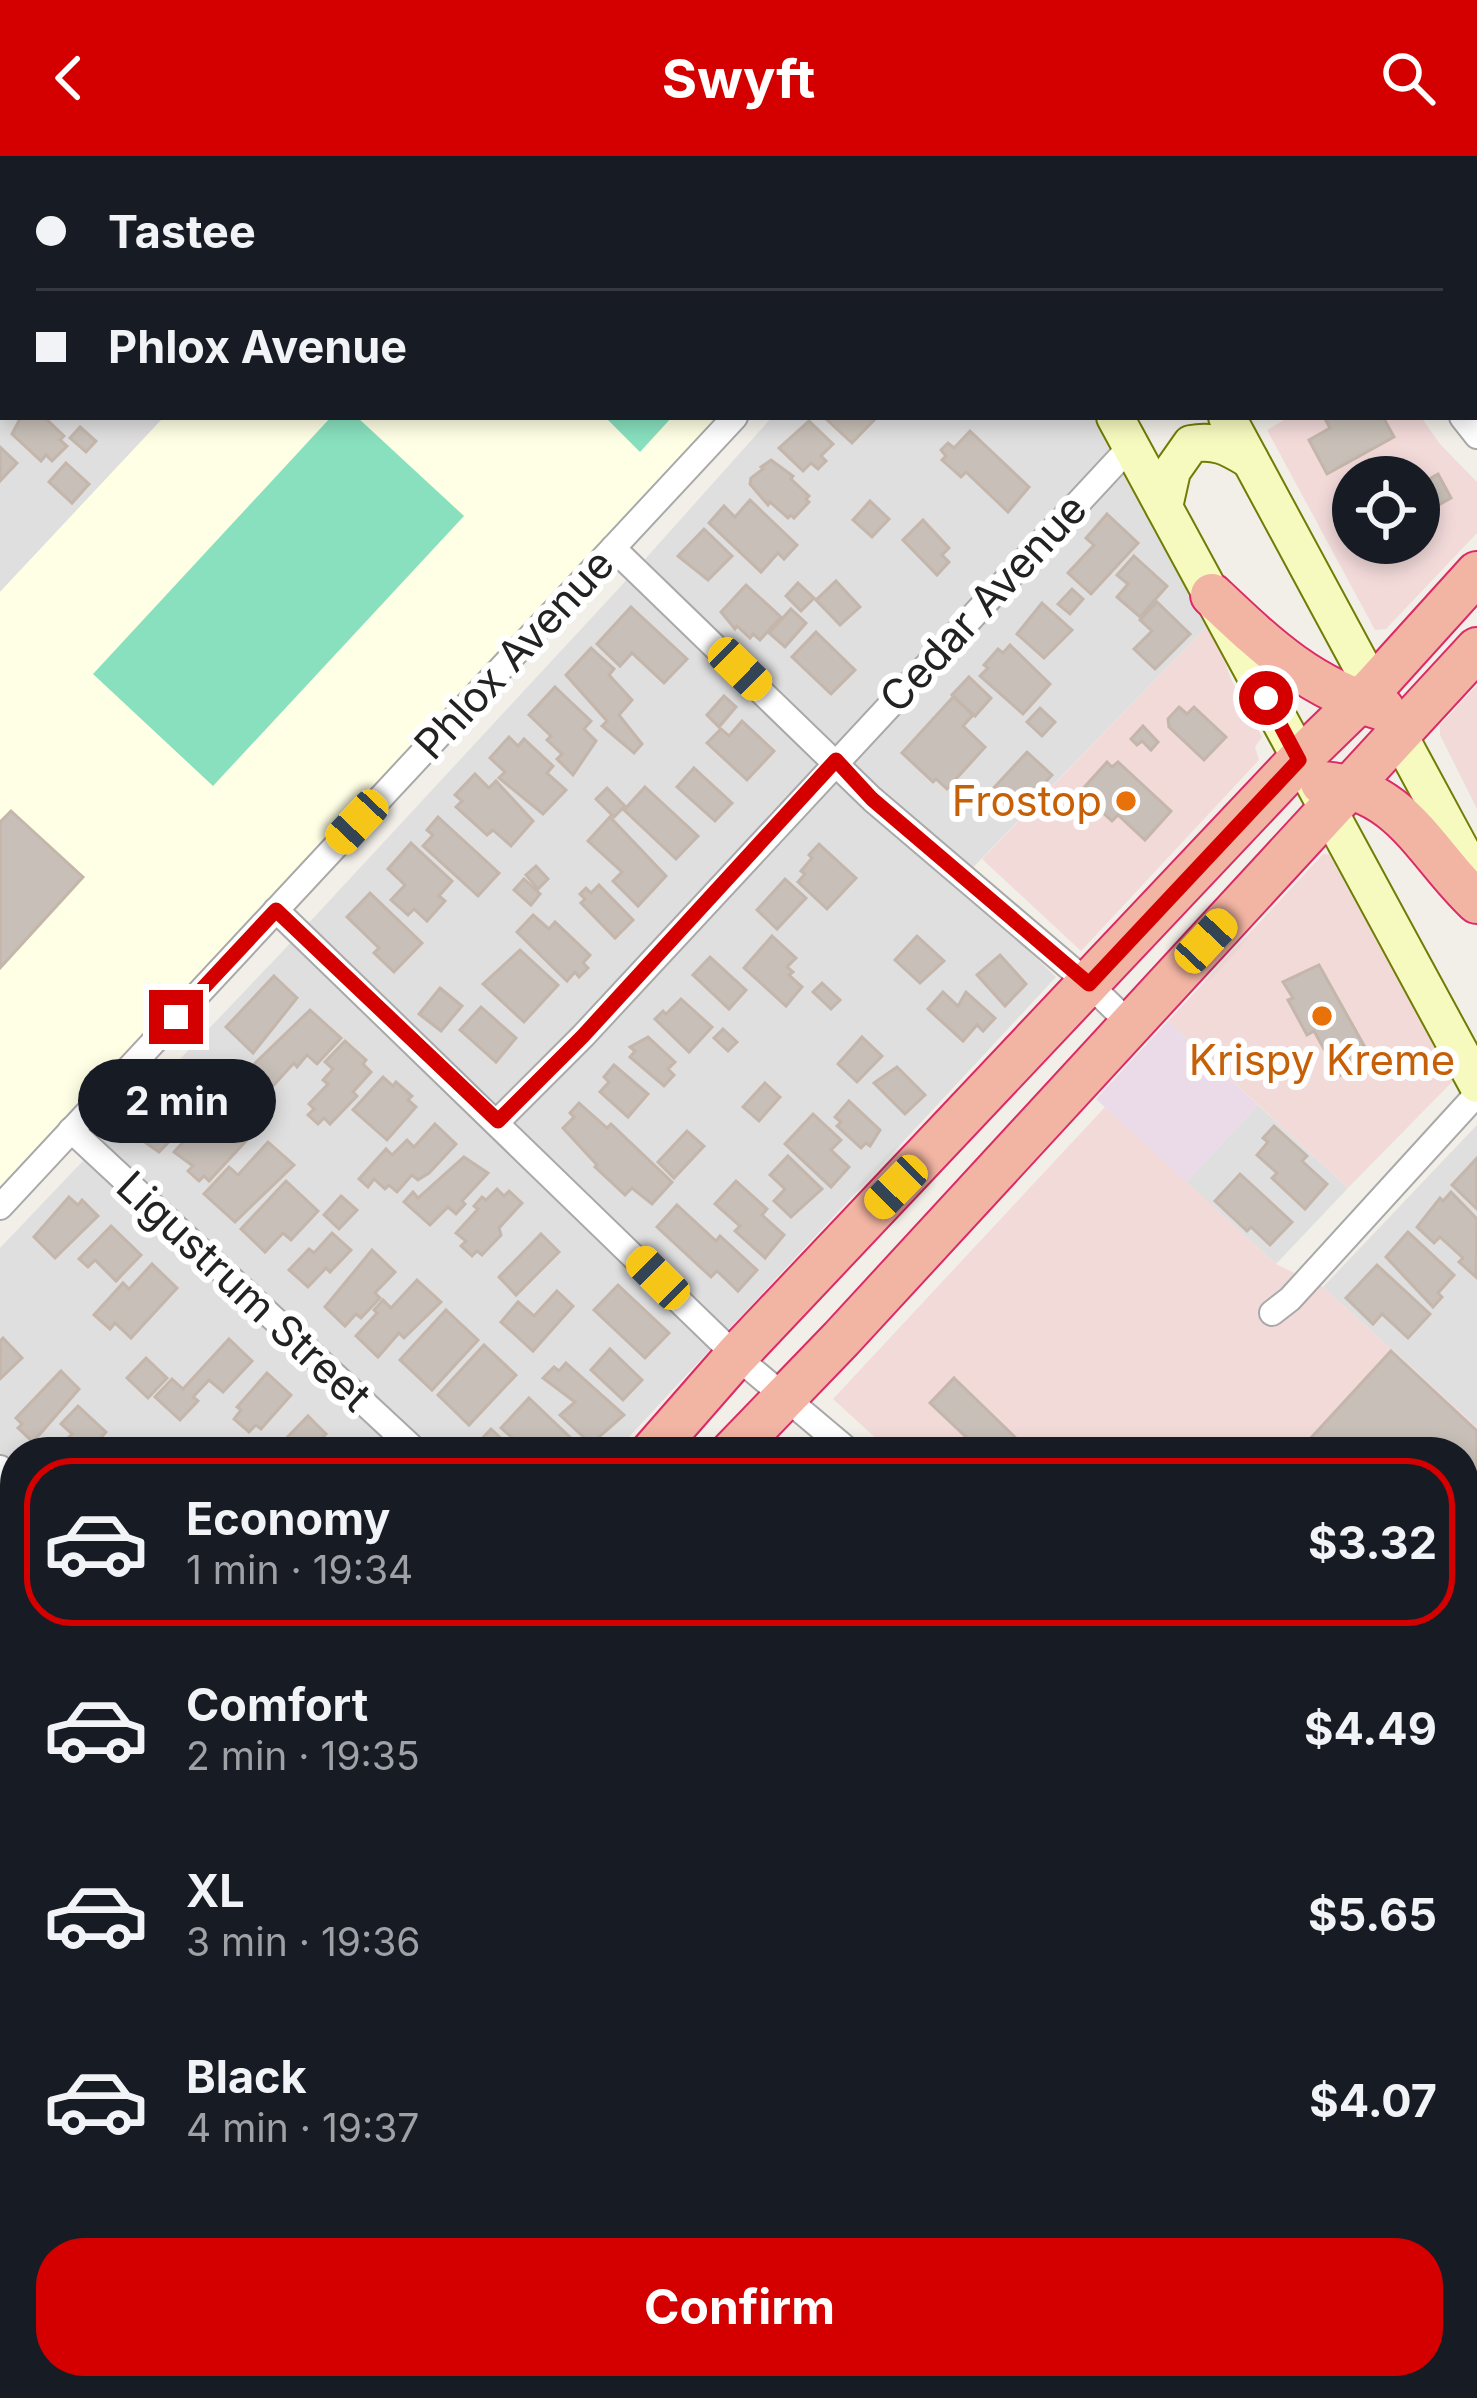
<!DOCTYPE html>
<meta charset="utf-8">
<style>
:root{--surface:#171b24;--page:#242831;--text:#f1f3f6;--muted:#9ea1a6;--line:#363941;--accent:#d40000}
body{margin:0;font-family:Inter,sans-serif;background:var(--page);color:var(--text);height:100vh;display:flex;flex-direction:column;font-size:45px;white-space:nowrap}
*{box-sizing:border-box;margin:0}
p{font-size:39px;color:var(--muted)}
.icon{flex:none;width:66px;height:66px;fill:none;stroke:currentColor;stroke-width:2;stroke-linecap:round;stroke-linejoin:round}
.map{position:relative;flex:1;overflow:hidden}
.sheet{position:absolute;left:0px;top:1281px;width:1479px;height:963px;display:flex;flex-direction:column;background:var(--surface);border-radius:48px 48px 0 0;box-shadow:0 6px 18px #0003}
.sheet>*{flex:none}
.hud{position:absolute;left:0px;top:0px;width:1479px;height:264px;box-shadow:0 6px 18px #0003;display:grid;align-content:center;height:264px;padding:0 36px;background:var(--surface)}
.buttons{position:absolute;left:1332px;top:300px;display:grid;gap:24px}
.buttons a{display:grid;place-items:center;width:108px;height:108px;border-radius:50%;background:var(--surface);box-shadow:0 6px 18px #0003;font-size:60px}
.end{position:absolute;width:54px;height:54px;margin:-27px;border:15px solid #d40000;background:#fff;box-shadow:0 0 0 6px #fff}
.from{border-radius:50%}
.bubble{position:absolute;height:84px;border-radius:42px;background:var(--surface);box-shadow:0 6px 18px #0003;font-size:39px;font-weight:700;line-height:84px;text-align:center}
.car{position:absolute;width:36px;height:72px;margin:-36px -18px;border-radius:15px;box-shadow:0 0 9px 3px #0007;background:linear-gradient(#f5c518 24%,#345 0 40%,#f5c518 0 76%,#345 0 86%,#f5c518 0)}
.hud b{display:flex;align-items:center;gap:42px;height:114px;font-size:45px}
.hud b+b{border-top:3px solid var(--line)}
.hud i{width:30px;height:30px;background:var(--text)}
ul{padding:21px 0 0;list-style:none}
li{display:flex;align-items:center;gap:36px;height:168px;margin:0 24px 18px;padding:0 12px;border:6px solid transparent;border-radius:48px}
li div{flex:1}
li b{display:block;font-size:45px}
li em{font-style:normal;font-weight:700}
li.selected{border-color:var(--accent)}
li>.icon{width:108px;height:108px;stroke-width:1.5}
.cta{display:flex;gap:24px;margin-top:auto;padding:24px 36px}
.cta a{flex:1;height:138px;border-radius:48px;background:var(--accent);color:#fff;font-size:48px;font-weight:700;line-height:138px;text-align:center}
header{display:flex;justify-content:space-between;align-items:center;height:156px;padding:0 36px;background:var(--accent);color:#fff;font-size:54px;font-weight:700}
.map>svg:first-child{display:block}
.residential{fill:#e0dfdf}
.commercial{fill:#f2dad9;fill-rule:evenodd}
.industrial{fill:#ebdbe8}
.education{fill:#ffffe5}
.pitch{fill:#88e0be}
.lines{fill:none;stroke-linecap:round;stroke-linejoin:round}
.canal{stroke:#aad3df;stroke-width:24}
.building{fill:#c7bfb8;stroke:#c4b6ab;stroke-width:3}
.minor-casing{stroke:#a9a9a9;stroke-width:28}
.secondary-casing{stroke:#707d05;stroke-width:40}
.trunk-casing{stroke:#dc2a67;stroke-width:46}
.minor{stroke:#fff;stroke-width:24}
.secondary{stroke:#f7fabf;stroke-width:36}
.trunk{stroke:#f2b4a3;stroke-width:42}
.route{stroke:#d40000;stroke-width:15}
.food-dot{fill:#e8710a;stroke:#fff;stroke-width:4.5}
.labels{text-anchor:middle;stroke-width:12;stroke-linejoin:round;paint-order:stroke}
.street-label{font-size:42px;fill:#222;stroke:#fff}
.food-label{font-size:42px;fill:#c56008;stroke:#fff;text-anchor:end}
</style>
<header><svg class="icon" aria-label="back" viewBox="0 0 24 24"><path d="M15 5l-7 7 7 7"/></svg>Swyft<svg class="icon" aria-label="search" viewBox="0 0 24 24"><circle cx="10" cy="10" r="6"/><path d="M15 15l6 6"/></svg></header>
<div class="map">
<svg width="1477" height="2242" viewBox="0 0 1477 2242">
<rect width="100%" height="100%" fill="#f2efe9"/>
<g class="residential">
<path d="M0 0H407L3 3V261H164L0 436Z"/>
<path d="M772 261H1096L1211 466 958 727 1056 821 615 1296H15V1940L0 1956V1092L281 797 622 429Z"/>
<path d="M1258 949 1348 1032 1276 1108 1186 1026Z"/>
<path d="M1477 969V1271L1323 1131Z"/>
<path d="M1477 1616V2242H0V2155L15 2170V2229H1464V1628Z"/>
</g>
<g class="commercial">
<path d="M1289 261H1421L1440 288 1477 326V377L1386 473 1375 474 1267 274ZM1353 321H1419V387H1353Z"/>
<path d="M1211 466 1231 523 1262 581 1255 591 1259 604 1081 795 982 703Z"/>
<path d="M1477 529V653L1440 579V569Z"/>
<path d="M1323 698H1329L1454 924 1348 1032 1168 865Z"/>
<path d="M1105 951 1276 1108 1323 1131 1477 1271V1548L1464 1560V1296H891L833 1243Z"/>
</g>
<path class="industrial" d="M1168 865 1258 949 1186 1026 1096 943Z"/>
<path class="education" d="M164 261H726L0 1034V436Z"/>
<g class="pitch">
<path d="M448 0H910L911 2 449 3Z"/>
<path d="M331 261H357L464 360 213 630 93 518Z"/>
<path d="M605 261H672L640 296Z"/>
</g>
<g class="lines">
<path class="canal" d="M1023 0 1025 3"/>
</g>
<g class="building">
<path d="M21 261H44L64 280 60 284 67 290 52 305 46 299 41 305 12 278Z"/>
<path d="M824 261H877L852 287Z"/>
<path d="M1324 261H1383L1394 281 1327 318 1309 284 1330 272Z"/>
<path d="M809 265 833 288 821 300 826 305 818 313 811 307 803 315 779 292Z"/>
<path d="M80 271 96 285 86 296 70 282Z"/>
<path d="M970 275 1029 331 1008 356 966 316 961 321 942 304 946 300 941 294 948 287 954 292Z"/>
<path d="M0 291 17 307 0 325Z"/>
<path d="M771 304 793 320 791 323 809 340 806 343 809 346 794 362 791 359 788 362 770 346 768 349 750 328 751 322 763 313 761 311Z"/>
<path d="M66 307 89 328 72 347 49 326Z"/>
<path d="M1438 318 1451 342 1419 360V329Z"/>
<path d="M750 344 797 389 784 403 778 397 761 416 709 367 724 350 735 361Z"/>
<path d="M870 345 889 363 872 381 853 364Z"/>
<path d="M1107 358 1138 387 1091 438 1068 417 1094 389 1086 382Z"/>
<path d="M923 364 949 392 942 399 949 406 937 419 903 384Z"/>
<path d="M704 373 732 400 708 424 678 400Z"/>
<path d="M1134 400 1167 430 1140 461 1117 441 1128 428 1117 419Z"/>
<path d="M836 425 860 451 840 469 816 444Z"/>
<path d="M798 427 814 442 801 455 786 440Z"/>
<path d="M746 429 781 461 760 484 753 478 750 482 737 470 735 473 721 456Z"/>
<path d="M1072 433 1083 443 1070 458 1058 448Z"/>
<path d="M1157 446 1190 478 1155 513 1134 493 1152 475 1140 464Z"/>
<path d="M1042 447 1072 474 1044 502 1017 478Z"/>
<path d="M631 451 687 503 664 527 632 497 620 510 597 488Z"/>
<path d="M791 453 806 467 785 491 769 477Z"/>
<path d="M816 476 855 514 831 538 792 501Z"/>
<path d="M1010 489 1050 528 1023 558 980 520 988 512 984 509 998 493 1003 497Z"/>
<path d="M591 492 614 513 609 519 632 544 619 559 642 588 634 597 602 570 607 565 566 519Z"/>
<path d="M969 521 991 542 975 560 952 539Z"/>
<path d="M555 531 591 565 584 573 596 585 573 619 557 603 562 598 547 584 551 580 529 559Z"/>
<path d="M724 540 736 551 719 571 707 559Z"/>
<path d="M953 541 973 559 963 570 985 591 947 633 936 623 933 626 902 597Z"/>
<path d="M1179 551 1187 558 1194 551 1226 581 1204 604 1169 571 1168 563Z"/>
<path d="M1040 552 1055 566 1042 580 1027 566Z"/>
<path d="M742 565 774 595 747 624 707 587 721 573 729 580Z"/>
<path d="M1143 570 1158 586 1151 594 1142 585 1137 589 1131 583Z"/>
<path d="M509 581 518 590 524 583 553 610 547 617 566 634 543 658 499 622 505 616 490 602Z"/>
<path d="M1027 596 1052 619 1016 657 991 635Z"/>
<path d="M1107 606 1112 611 1118 606 1171 655 1145 684 1118 659 1112 665 1080 636Z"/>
<path d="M694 612 732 647 715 665 677 631Z"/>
<path d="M475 618 489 632 496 625 533 665 511 690 493 674 487 679 456 651 462 645 455 639Z"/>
<path d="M645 631 698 680 676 703 624 654Z"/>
<path d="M607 632 625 650 614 661 596 643Z"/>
<path d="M11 655 83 721 0 812V666Z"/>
<path d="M438 661 499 717 478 740 423 690 433 679 427 674Z"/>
<path d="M610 661 666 720 638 750 613 725 622 716 588 685Z"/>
<path d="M411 687 452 725 439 740 445 745 427 765 414 753 408 759 391 744 405 729 388 713Z"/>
<path d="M819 688 856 722 827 753 798 726 805 718 801 715 812 702 809 699Z"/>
<path d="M536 710 548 723 538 733 526 719Z"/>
<path d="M524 723 540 738 531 749 514 734Z"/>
<path d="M785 723 806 742 777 773 757 754Z"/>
<path d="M599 729 633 764 615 782 581 747 585 743 580 738 586 732 591 737Z"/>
<path d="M370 737 422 787 394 816 374 797 379 792 347 761Z"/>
<path d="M533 759 549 773 555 766 590 799 583 807 588 812 579 821 575 816 567 825 517 776Z"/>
<path d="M772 780 796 802 787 811 793 816 789 819 802 831 786 850 744 812Z"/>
<path d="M917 780 944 805 920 827 895 804Z"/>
<path d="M520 794 558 829 524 866 483 828Z"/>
<path d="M1000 799 1026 828 1005 850 977 819Z"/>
<path d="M710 801 746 834 729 853 693 819Z"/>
<path d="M1319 809 1371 902 1339 920 1314 875 1307 879 1288 844 1293 842 1283 826Z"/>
<path d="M274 820 297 842 253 897 226 871Z"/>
<path d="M822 827 840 844 831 853 813 836Z"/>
<path d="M440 832 462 850 441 875 419 858Z"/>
<path d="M943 836 958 850 966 836 995 862 983 875 977 869 963 885 928 853Z"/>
<path d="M681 843 712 871 689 896 655 863 663 855 666 858Z"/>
<path d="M481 851 516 882 496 906 460 874Z"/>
<path d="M310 854 341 882 317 908 307 899 297 911 294 907 270 933 249 913Z"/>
<path d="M723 873 737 886 728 895 714 882Z"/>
<path d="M648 881 675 906 668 913 674 919 664 930 630 901 635 895 630 891Z"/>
<path d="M862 881 882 900 857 926 838 908Z"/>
<path d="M345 885 366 904 363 908 371 916 353 936 357 940 330 968 324 962 318 968 308 959 314 953 309 948 328 928 323 924 333 913 325 906Z"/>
<path d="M614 909 648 938 628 961 600 936 609 926 604 921Z"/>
<path d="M897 911 925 939 905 958 874 927Z"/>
<path d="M383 921 393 930 396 926 412 940 408 944 416 951 387 984 353 954Z"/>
<path d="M765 927 780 941 759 965 743 951Z"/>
<path d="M235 930 262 956 241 979 247 984 209 1025 204 1020 199 1025 188 1015 193 1010 174 996Z"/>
<path d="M162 942 188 966 159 996 136 980 135 970Z"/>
<path d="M849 945 880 974 870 990 866 987 861 992 837 970 841 966 835 961Z"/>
<path d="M579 947 607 972 611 968 672 1026 652 1048 632 1032 625 1039 595 1011 597 1009 563 972 574 961 570 957Z"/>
<path d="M813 958 841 984 831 994 849 1011 831 1031 785 988Z"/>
<path d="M435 968 456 988 429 1017 418 1024 412 1019 397 1036 389 1029 385 1033 374 1023 368 1031 359 1023 386 993 392 999 407 984 414 991Z"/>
<path d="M1274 970 1307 1000 1302 1005 1327 1028 1305 1053 1272 1022 1277 1017 1257 999 1268 986 1263 982Z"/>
<path d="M687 975 704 990 674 1022 658 1006Z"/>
<path d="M268 986 294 1009 235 1066 204 1038 229 1011 238 1019Z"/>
<path d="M788 1000 822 1033 791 1061 774 1045 785 1033 770 1019Z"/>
<path d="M464 1001 488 1017 462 1045 465 1048 456 1058 448 1051 430 1069 404 1046 413 1036 418 1042Z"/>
<path d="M1477 1002V1053L1452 1029Z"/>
<path d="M1240 1018 1292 1066 1270 1089 1251 1071 1247 1075 1215 1045Z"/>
<path d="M286 1025 318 1055 291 1084 283 1077 265 1096 241 1073Z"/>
<path d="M736 1025 767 1053 762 1059 784 1079 765 1102 735 1075 740 1070 715 1048Z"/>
<path d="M497 1033 504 1040 509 1035 522 1047 499 1072 501 1079 482 1099 477 1095 472 1100 461 1090 466 1085 456 1077 478 1053 474 1050 482 1041 486 1044Z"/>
<path d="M1451 1036 1477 1063 1476 1121 1459 1106 1463 1102 1440 1081 1434 1087 1417 1071 1440 1042 1443 1045Z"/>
<path d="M341 1040 357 1054 339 1073 324 1059Z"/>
<path d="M69 1041 78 1049 82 1044 98 1060 55 1102 34 1081Z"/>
<path d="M677 1049 716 1085 720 1080 757 1114 738 1135 717 1115 711 1121 657 1071Z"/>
<path d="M111 1070 141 1099 116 1125 95 1104 88 1111 79 1103Z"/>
<path d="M1408 1076 1454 1119 1438 1137 1442 1141 1433 1151 1386 1101Z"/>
<path d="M332 1077 351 1094 330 1116 326 1112 308 1131 289 1114 309 1093 314 1097Z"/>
<path d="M541 1078 559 1096 516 1139 499 1121Z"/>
<path d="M372 1094 395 1116 375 1137 380 1142 361 1162 356 1158 345 1170 325 1151Z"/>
<path d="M152 1108 177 1132 131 1182 115 1167 110 1173 94 1159 123 1127 129 1133Z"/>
<path d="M1377 1109 1430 1158 1408 1182 1382 1158 1373 1168 1346 1142Z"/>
<path d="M417 1124 441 1146 404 1182 399 1177 378 1201 356 1180 377 1157 374 1154 383 1144 391 1152Z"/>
<path d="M618 1129 669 1177 645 1202 594 1154Z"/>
<path d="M557 1135 573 1150 533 1195 501 1166 518 1146 534 1160Z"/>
<path d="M446 1154 478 1184 432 1234 400 1204Z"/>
<path d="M3 1182 22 1202 0 1223V1185Z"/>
<path d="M229 1183 252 1205 223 1236 209 1224 193 1241 198 1245 180 1264 155 1241 172 1223 183 1233Z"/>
<path d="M484 1189 516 1219 469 1269 438 1239Z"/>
<path d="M610 1193 642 1224 623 1244 591 1214Z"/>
<path d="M1391 1195 1477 1275V1423L1464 1437V1296H1298Z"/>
<path d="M146 1202 167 1222 148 1242 127 1222Z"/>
<path d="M566 1207 624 1259 591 1288 560 1259 575 1246 543 1222 554 1211 559 1215Z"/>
<path d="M61 1215 79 1233 33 1286 18 1272 22 1268 16 1262Z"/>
<path d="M267 1217 291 1239 261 1273 256 1269 249 1276 234 1263 241 1254 237 1251Z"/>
<path d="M954 1222 1019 1285 1011 1293 1001 1283 988 1296H982L930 1247Z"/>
<path d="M529 1242 573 1284 589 1296H532L524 1292 501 1272Z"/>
<path d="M78 1250 106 1276 90 1294 81 1286 76 1292 67 1283 72 1278 61 1268Z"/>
<path d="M308 1260 326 1278 308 1296H273Z"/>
<path d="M491 1273 507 1288 517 1296H469Z"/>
<path d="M15 1394V1444L0 1436V1410Z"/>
<path d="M1464 1493 1477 1505V1519L1464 1533Z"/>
<path d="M9 1499 15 1504V1528L0 1514Z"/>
<path d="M1 1558 15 1571V1588L0 1604Z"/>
<path d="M2 1611 15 1623V1637L0 1653Z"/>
<path d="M5 1779 15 1788V1825L0 1811V1784Z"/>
<path d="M0 1873 15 1888V1903L4 1915 0 1911Z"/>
<path d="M1466 1925 1477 1937 1470 1942 1475 1947 1464 1956Z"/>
<path d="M1477 1953V1984L1464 1995V1964Z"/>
<path d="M8 2174 15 2181V2229H62L49 2242H21L0 2223V2183Z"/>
<path d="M1464 2226 1477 2242H1449L1437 2229H1464Z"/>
<path d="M223 2229H270L257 2242H214Z"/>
<path d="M437 2229H476L464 2242H426Z"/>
<path d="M594 2229H653L656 2232 650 2238 654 2242H608Z"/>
<path d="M659 2229H699L687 2242H672Z"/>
<path d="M840 2229H846L857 2242H826Z"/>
<path d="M871 2229H912L913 2230 899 2242H882Z"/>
<path d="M1118 2229H1157L1168 2242H1103Z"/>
<path d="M1293 2229H1324L1308 2242Z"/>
</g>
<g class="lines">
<g class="minor-casing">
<g id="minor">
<path d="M202 3 205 0"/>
<path d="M1431 3V0"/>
<path d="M0 219 3 216"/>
<path d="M1462 261 1477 280"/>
<path d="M613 392 872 643 1089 828 1130 868"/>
<path d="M276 754 736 1200 850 1296"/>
<path d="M498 965 583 880 1131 290"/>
<path d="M71 974 417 1296"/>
<path d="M0 1051 735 261"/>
<path d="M1272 1157 1290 1143 1477 938"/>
<path d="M0 1312 15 1326"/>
<path d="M1464 1594 1477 1582"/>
<path d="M0 1719 15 1733"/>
<path d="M1464 1865 1477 1879"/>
<path d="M0 2127 15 2139"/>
<path d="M122 2229 136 2242"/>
<path d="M557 2229 571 2242"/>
<path d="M1396 2229 1407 2242"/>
<path d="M759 2242 773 2229"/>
</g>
</g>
<g class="secondary-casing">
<g id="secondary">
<path d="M969 0 970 3"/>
<path d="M1085 0 1086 3"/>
<path d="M1115 261 1477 928"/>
<path d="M1227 261 1477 724"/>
<path d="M1164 351 1172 315 1191 288C1216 283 1230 292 1250 304"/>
</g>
</g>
<g class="trunk-casing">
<g id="trunk">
<path d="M1212 439C1266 490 1309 532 1383 553"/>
<path d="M1322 627C1402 632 1426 698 1477 746"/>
<path d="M652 1296 736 1200 1299 604 1372 533 1477 417"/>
<path d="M732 1296 841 1183 1477 493"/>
<path d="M0 2030 15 2014"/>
<path d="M0 2079 15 2063"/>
</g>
</g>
<use href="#minor" class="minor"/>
<use href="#secondary" class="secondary"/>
<use href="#trunk" class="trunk"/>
</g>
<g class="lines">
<path class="route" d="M176 861 276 754 498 965 583 880 836 604 872 643 1089 828 1299 604 1266 542"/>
</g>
<g class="food-dot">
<circle cx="1126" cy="645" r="12"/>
<circle cx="1322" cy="860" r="12"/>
</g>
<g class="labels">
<g class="street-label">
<text transform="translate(983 447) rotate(-47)" y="15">Cedar Avenue</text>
<text transform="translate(514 498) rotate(-47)" y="15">Phlox Avenue</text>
<text transform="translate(244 1135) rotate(43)" y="15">Ligustrum Street</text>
</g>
<g class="food-label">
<text x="1102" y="660">Frostop</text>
<text x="1322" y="919" text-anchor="middle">Krispy Kreme</text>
</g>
</g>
</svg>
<div class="buttons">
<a><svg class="icon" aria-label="locate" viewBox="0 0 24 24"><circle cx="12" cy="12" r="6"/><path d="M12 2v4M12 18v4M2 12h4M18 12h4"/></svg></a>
</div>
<i class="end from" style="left:1266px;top:542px"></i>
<i class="end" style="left:176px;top:861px"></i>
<div class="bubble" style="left:78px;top:903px;width:198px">2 min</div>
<i class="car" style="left:740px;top:513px;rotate:134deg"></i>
<i class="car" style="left:357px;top:666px;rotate:223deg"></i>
<i class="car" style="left:1206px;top:785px;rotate:43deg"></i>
<i class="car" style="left:896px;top:1031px;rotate:224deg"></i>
<i class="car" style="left:658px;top:1122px;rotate:315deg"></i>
<div class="hud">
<b><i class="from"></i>Tastee</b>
<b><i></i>Phlox Avenue</b>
</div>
<section class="sheet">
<ul>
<li class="selected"><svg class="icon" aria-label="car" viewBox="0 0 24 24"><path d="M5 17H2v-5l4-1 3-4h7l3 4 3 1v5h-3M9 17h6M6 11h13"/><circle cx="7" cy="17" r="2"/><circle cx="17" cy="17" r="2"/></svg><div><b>Economy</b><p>1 min · 19:34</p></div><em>$3.32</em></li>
<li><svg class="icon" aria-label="car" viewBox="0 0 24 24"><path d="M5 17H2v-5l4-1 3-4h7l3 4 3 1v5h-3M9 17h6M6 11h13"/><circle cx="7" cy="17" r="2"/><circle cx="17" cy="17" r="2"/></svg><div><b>Comfort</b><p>2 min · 19:35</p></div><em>$4.49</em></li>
<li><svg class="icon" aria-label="car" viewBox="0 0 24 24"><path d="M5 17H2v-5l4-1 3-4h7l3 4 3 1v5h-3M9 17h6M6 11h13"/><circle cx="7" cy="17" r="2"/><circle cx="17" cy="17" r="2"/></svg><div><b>XL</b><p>3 min · 19:36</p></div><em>$5.65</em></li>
<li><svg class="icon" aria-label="car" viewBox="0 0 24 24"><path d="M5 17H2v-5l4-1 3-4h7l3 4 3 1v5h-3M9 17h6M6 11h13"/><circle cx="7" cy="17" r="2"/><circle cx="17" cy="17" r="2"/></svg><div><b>Black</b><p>4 min · 19:37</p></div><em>$4.07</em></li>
</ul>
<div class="cta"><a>Confirm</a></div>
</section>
</div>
